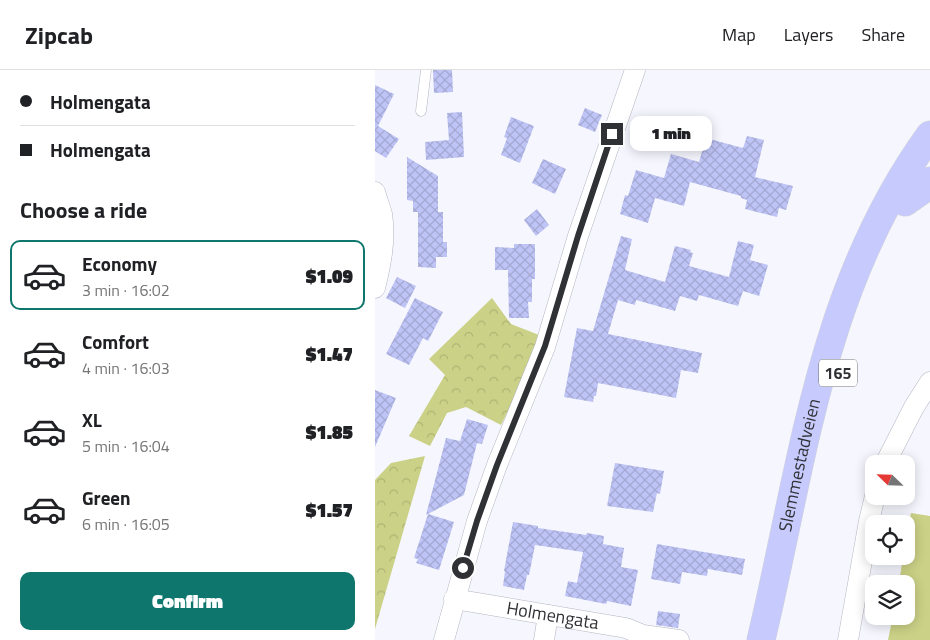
<!DOCTYPE html>
<meta charset="utf-8">
<style>
:root{--surface:#fff;--page:#f2f2f2;--text:#202124;--muted:#757577;--line:#e0e0e0;--accent:#0f766e}
body{margin:0;font-family:"Titillium Web",sans-serif;background:var(--page);color:var(--text);height:100vh;display:flex;flex-direction:column;font-size:19px;white-space:nowrap}
*{box-sizing:border-box;margin:0}
p{font-size:16px;color:var(--muted)}
.icon{flex:none;width:28px;height:28px;fill:none;stroke:currentColor;stroke-width:2;stroke-linecap:round;stroke-linejoin:round}
.map{position:relative;flex:1;overflow:hidden}
.drawer{display:flex;flex-direction:column;background:var(--surface);width:375px}
.drawer>*{flex:none}
.hud{display:grid;align-content:center;height:110px;padding:0 20px;background:var(--surface)}
.needle{width:32px;rotate:293deg}
.fabs{position:absolute;left:490px;top:385px;display:grid;gap:10px}
.fabs a{display:grid;place-items:center;width:50px;height:50px;border-radius:10px;background:var(--surface);box-shadow:0 2px 12px #0003;font-size:25px}
.end{position:absolute;width:22px;height:22px;margin:-11px;border:6px solid #303135;background:#fff;box-shadow:0 0 0 2px #fff}
.from{border-radius:50%}
.bubble{position:absolute;height:35px;border-radius:10px;background:var(--surface);box-shadow:0 2px 12px #0003;font-size:16px;font-weight:800;line-height:35px;text-align:center}
.hud b{display:flex;align-items:center;gap:18px;height:48px;font-size:19px}
.hud b+b{border-top:1px solid var(--line)}
.hud i{width:12px;height:12px;background:var(--text)}
ul{padding:0;list-style:none}
li{display:flex;align-items:center;gap:15px;height:70px;margin:0 10px 8px;padding:0 10px;border:2px solid transparent;border-radius:10px}
li div{flex:1}
li b{display:block;font-size:19px}
li em{font-style:normal;font-weight:800}
li.active{border-color:var(--accent)}
li>.icon{width:45px;height:45px;stroke-width:1.5}
h2{padding:0 20px;font-size:22px;line-height:60px}
.cta{display:flex;gap:10px;margin-top:auto;padding:10px 20px}
.cta a{flex:1;height:58px;border-radius:10px;background:var(--accent);color:#fff;font-size:20px;font-weight:800;line-height:58px;text-align:center}
header{display:flex;align-items:center;gap:30px;box-sizing:border-box;height:70px;padding:0 25px;background:var(--surface);border-bottom:1px solid var(--line)}
header strong{font-size:24px}
nav{display:flex;gap:28px;margin-inline-start:auto;font-size:18px}
main{display:flex;flex:1;min-height:0}
.map>svg:first-child{display:block}
.forest{fill:url(#forest-crowns)}
.pitch{fill:#cbd186}
.building{fill:url(#building-cross-hatch)}
.lines{fill:none;stroke-linecap:round;stroke-linejoin:round}
.lane-casing{stroke:#b4b5c0;stroke-width:11}
.street-casing{stroke:#b4b5c0;stroke-width:21}
.primary-casing{stroke:#d6d6d7;stroke-width:29}
.lane{stroke:#fff;stroke-width:10}
.street{stroke:#fff;stroke-width:20}
.primary{stroke:#c6cafc;stroke-width:28}
.route{stroke:#303135;stroke-width:6}
.labels{text-anchor:middle;stroke-width:5;stroke-linejoin:round;paint-order:stroke}
.shield{fill:#fff;stroke:#6e6f72;stroke-width:1}
.shield-label{font-size:16px;font-weight:bold;fill:#303135}
.street-label{font-size:18px;fill:#303135;stroke:#fff}
</style>
<header>
<strong>Zipcab</strong>
<nav><a>Map</a><a>Layers</a><a>Share</a></nav>
</header>
<main>
<section class="drawer">
<div class="hud">
<b><i class="from"></i>Holmengata</b>
<b><i></i>Holmengata</b>
</div>
<h2>Choose a ride</h2>
<ul>
<li class="active"><svg class="icon" aria-label="car" viewBox="0 0 24 24"><path d="M5 17H2v-5l4-1 3-4h7l3 4 3 1v5h-3M9 17h6M6 11h13"/><circle cx="7" cy="17" r="2"/><circle cx="17" cy="17" r="2"/></svg><div><b>Economy</b><p>3 min · 16:02</p></div><em>$1.09</em></li>
<li><svg class="icon" aria-label="car" viewBox="0 0 24 24"><path d="M5 17H2v-5l4-1 3-4h7l3 4 3 1v5h-3M9 17h6M6 11h13"/><circle cx="7" cy="17" r="2"/><circle cx="17" cy="17" r="2"/></svg><div><b>Comfort</b><p>4 min · 16:03</p></div><em>$1.47</em></li>
<li><svg class="icon" aria-label="car" viewBox="0 0 24 24"><path d="M5 17H2v-5l4-1 3-4h7l3 4 3 1v5h-3M9 17h6M6 11h13"/><circle cx="7" cy="17" r="2"/><circle cx="17" cy="17" r="2"/></svg><div><b>XL</b><p>5 min · 16:04</p></div><em>$1.85</em></li>
<li><svg class="icon" aria-label="car" viewBox="0 0 24 24"><path d="M5 17H2v-5l4-1 3-4h7l3 4 3 1v5h-3M9 17h6M6 11h13"/><circle cx="7" cy="17" r="2"/><circle cx="17" cy="17" r="2"/></svg><div><b>Green</b><p>6 min · 16:05</p></div><em>$1.57</em></li>
</ul>
<div class="cta"><a>Confirm</a></div>
</section>
<div class="map">
<svg width="555" height="570" viewBox="0 0 555 570">
<defs>
<pattern id="forest-crowns" width="20" height="18" patternUnits="userSpaceOnUse" patternTransform="scale(1.25)"><rect width="20" height="18" fill="#cbd186"/><path d="M2 6a3 3 0 1 1 6 0M12 15a3 3 0 1 1 6 0" fill="none" stroke="#afb474"/></pattern>
<pattern id="building-cross-hatch" width="8" height="8" patternUnits="userSpaceOnUse" patternTransform="scale(1.25)"><rect width="8" height="8" fill="#bfc4f6"/><path d="M0 0l8 8M0 8l8-8" fill="none" stroke="#a4a9d4"/></pattern>
</defs>
<rect width="100%" height="100%" fill="#f6f7fe"/>
<g class="forest">
<path d="M117 228 136 254 164 265 151 305 126 355 91 337 72 343 55 376 34 366 70 305 54 289Z"/>
<path d="M50 386 0 559V410L16 393Z"/>
</g>
<path class="pitch" d="M536 443 555 446V570H513L518 546H531V514H524L528 486H531V471Z"/>
<g class="building">
<path d="M58 0H77L78 22 59 23Z"/>
<path d="M0 15 19 24 3 56 24 69 11 88 0 81Z"/>
<path d="M210 38 227 45 220 62 203 55Z"/>
<path d="M87 42 89 87 51 90 50 72 74 70 72 43Z"/>
<path d="M136 47 159 56 145 93 126 85 132 68 129 67Z"/>
<path d="M372 66 389 70 380 107 418 116 411 140 404 138 402 147 370 139 372 130 366 128V126L315 112 309 136 280 128 273 153 245 144 250 125 253 126 261 100 289 108 296 84 324 92 331 68 368 78Z"/>
<path d="M32 87 63 106V142H68V172H72V187H61V198L43 197V142H38V131L32 130Z"/>
<path d="M168 89 191 99 180 124 157 113Z"/>
<path d="M162 139 174 155 161 166 149 150Z"/>
<path d="M246 166 257 169 250 200 290 212 300 176 316 180 315 182 318 183 314 196 354 207 363 171 379 175 375 190 393 195 384 226 368 221 363 236 324 225 322 231 305 226 300 241 261 230 260 235 243 230 233 264 327 283 323 303 306 300 301 328 223 313 221 326H219L218 332 189 327 202 258 218 261Z"/>
<path d="M139 174H160V209H157V232H153L154 248H134L133 200H120V177L139 178Z"/>
<path d="M22 207 41 216 30 238 11 228Z"/>
<path d="M40 228 68 242 53 271 48 268 34 295 11 284Z"/>
<path d="M0 320 21 328 0 377Z"/>
<path d="M92 349 113 355 107 374 102 373 89 425 51 445 71 368 85 371Z"/>
<path d="M240 393 289 401 285 424 282 423 278 442 232 436Z"/>
<path d="M53 444 79 452 64 500 41 493 43 489 39 488Z"/>
<path d="M138 452 163 456V458L211 465 212 463 229 466 228 474 249 478 246 497 263 500 256 536 232 531 231 534 190 526 193 511 202 513 208 482 160 475 154 505H152L149 520 128 516 130 501H129Z"/>
<path d="M282 474 370 489 367 505 333 499 332 506 307 502 305 514 276 509Z"/>
<path d="M283 541 305 544 303 558 281 555Z"/>
</g>
<g class="lines">
<g class="lane-casing">
<path id="lane" d="M46 41 51 0"/>
</g>
<g class="street-casing">
<g id="street">
<path d="M0 122C2 129 5 137 7 144 11 169 6 194 0 218"/>
<path d="M510 394 539 337 555 312"/>
<path id="s1" d="M79 529 251 558 268 565 304 570"/>
<path d="M69 570 102 451 122 395 170 277 203 166 260 0"/>
<path d="M169 570 173 545"/>
<path d="M473 570 494 451 500 426"/>
</g>
</g>
<g class="primary-casing">
<g id="primary">
<path d="M530 132 550 118 555 111"/>
<path id="s2" d="M386 570C428 394 445 217 555 65"/>
</g>
</g>
<use href="#lane" class="lane"/>
<use href="#street" class="street"/>
<use href="#primary" class="primary"/>
</g>
<g class="lines">
<path class="route" d="M88 498 102 451 122 395 170 276 203 166 237 64"/>
</g>
<g class="labels">
<rect class="shield" x="444" y="289.5" width="38" height="27" rx="4"/>
<g class="shield-label">
<text x="463" y="309">165</text>
</g>
<g class="street-label">
<text dy="6" stroke="none"><textPath href="#s2" startOffset="179">Slemmestadveien</textPath></text>
<text dy="6" stroke="none"><textPath href="#s1" startOffset="100">Holmengata</textPath></text>
</g>
</g>
</svg>
<div class="fabs">
<a><svg class="needle" viewBox="-14 -14 28 28"><path d="M0-13l5 13h-10z" fill="#e53935"/><path d="M0 13l5-13h-10z" fill="#757577"/></svg></a>
<a><svg class="icon" aria-label="locate" viewBox="0 0 24 24"><circle cx="12" cy="12" r="6"/><path d="M12 2v4M12 18v4M2 12h4M18 12h4"/></svg></a>
<a><svg class="icon" aria-label="layers" viewBox="0 0 24 24"><path d="M12 4l9 5-9 5-9-5zM3 14l9 5 9-5"/></svg></a>
</div>
<i class="end from" style="left:88px;top:498px"></i>
<i class="end" style="left:237px;top:64px"></i>
<div class="bubble" style="left:255px;top:46px;width:82px">1 min</div>
</div>
</main>
